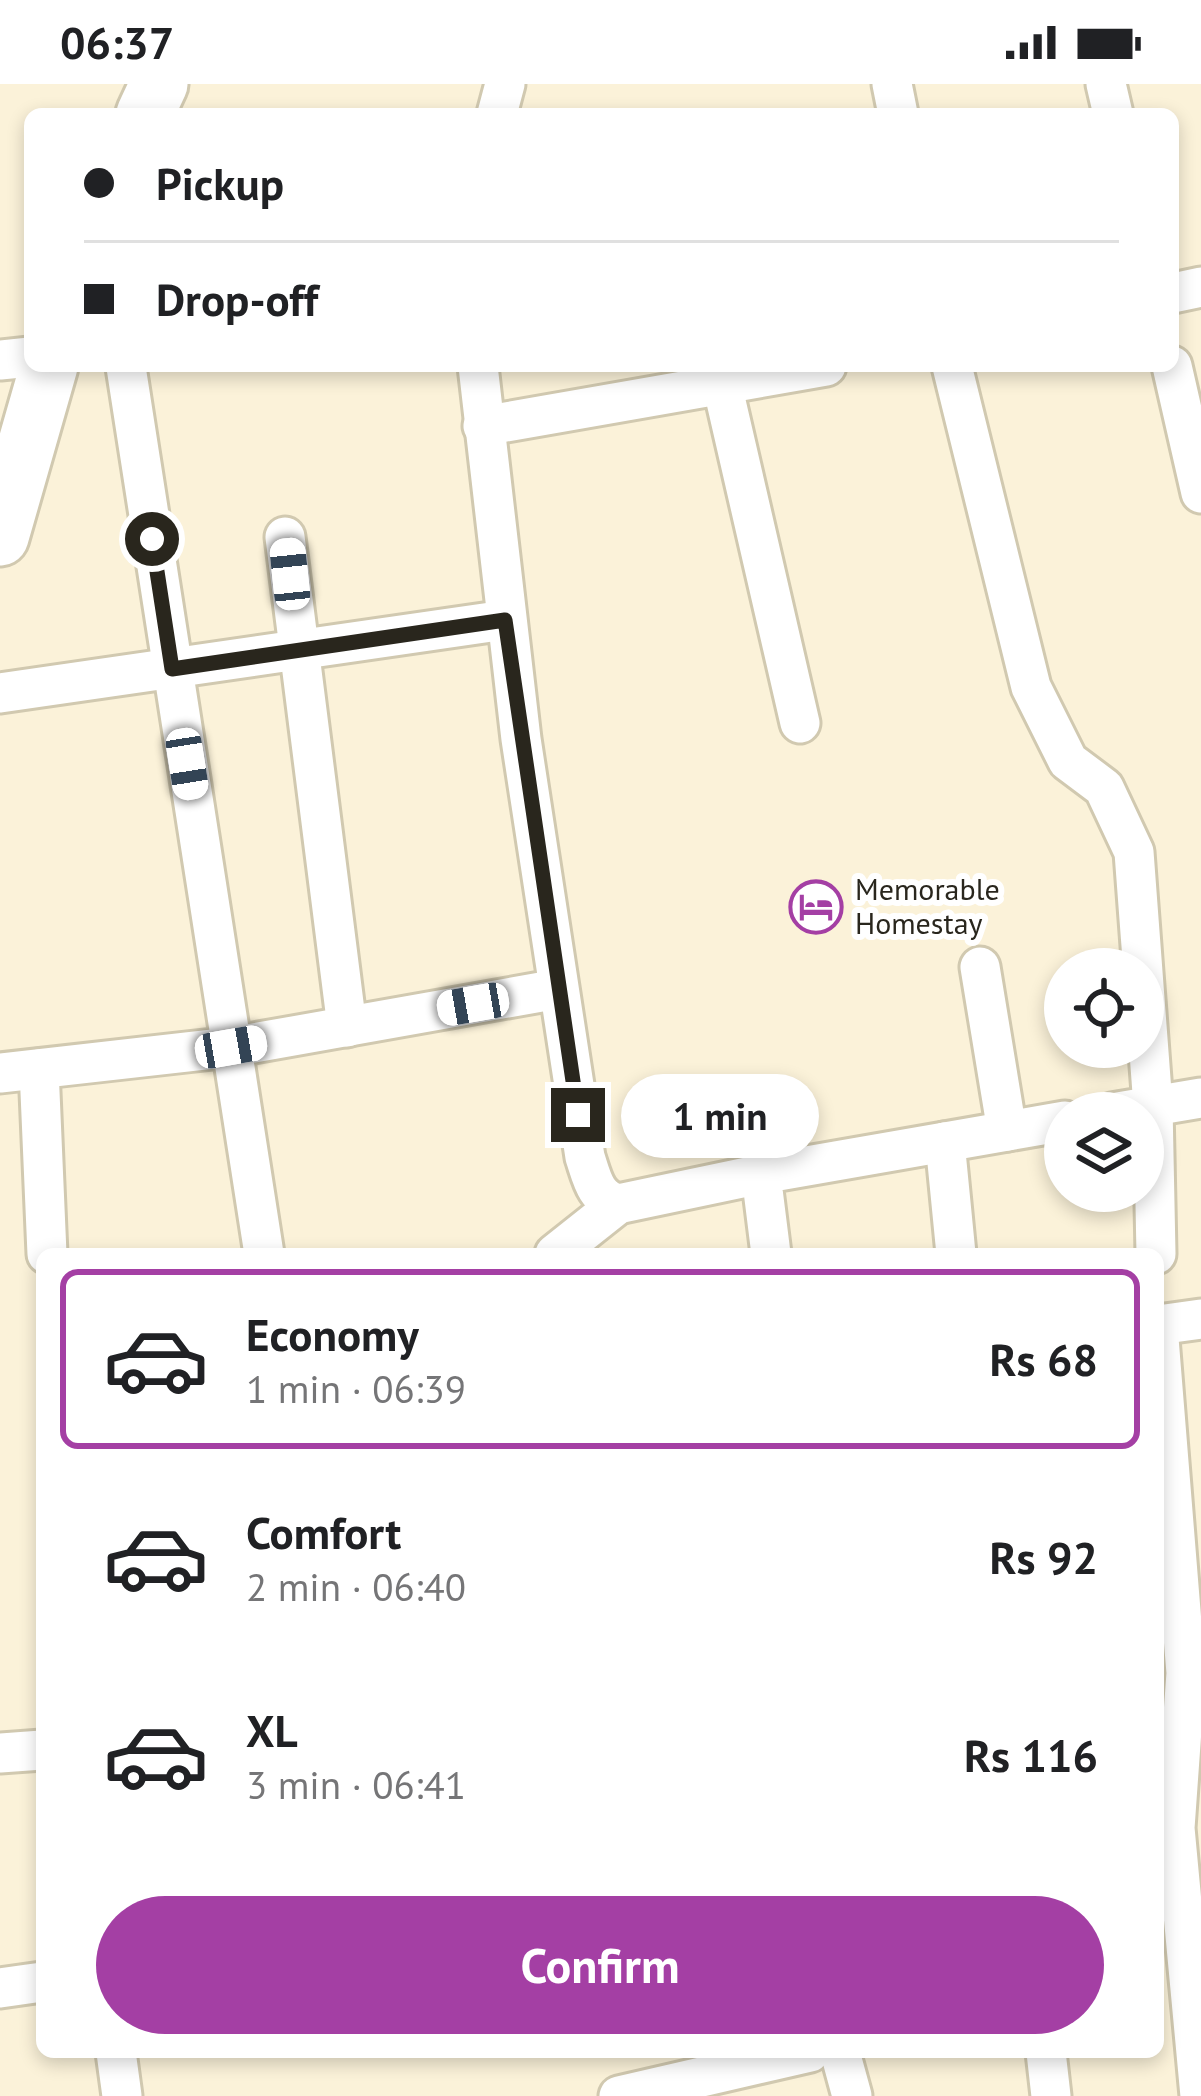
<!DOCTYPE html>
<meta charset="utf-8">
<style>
:root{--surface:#fff;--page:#f2f2f2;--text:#202124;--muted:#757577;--line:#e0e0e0;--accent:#a43fa4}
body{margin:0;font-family:"PT Sans",sans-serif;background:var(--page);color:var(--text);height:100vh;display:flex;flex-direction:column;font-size:45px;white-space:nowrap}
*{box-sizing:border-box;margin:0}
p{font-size:39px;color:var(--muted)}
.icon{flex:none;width:66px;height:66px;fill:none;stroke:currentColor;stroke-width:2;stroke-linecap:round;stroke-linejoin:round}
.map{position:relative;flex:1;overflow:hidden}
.panel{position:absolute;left:36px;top:1164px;width:1128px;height:810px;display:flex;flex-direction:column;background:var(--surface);border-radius:18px;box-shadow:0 6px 18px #0003}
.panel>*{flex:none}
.top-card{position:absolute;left:24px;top:24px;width:1155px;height:264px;border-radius:18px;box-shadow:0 6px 18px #0003;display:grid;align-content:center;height:264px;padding:0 60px;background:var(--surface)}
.controls{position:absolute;left:1044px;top:864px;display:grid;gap:24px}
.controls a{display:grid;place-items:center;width:120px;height:120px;border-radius:50%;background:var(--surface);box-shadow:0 6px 18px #0003;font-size:60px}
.end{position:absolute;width:54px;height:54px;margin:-27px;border:15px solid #29261d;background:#fff;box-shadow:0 0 0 6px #fff}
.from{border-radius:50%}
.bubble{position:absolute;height:84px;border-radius:42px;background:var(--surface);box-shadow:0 6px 18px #0003;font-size:39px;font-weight:700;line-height:84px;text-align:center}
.car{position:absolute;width:36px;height:72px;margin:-36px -18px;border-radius:15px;box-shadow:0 0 9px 3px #0007;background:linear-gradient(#fff 24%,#345 0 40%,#fff 0 76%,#345 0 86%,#fff 0)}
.top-card b{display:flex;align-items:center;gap:42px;height:114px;font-size:45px}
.top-card b+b{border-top:3px solid var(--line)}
.top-card i{width:30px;height:30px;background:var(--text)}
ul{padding:21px 0 0;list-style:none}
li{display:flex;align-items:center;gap:36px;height:180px;margin:0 24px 18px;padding:0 36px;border:6px solid transparent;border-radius:18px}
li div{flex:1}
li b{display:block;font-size:45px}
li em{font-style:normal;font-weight:700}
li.current{border-color:var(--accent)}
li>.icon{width:108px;height:108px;stroke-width:1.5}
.action{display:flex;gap:24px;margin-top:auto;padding:24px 60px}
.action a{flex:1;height:138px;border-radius:72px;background:var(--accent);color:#fff;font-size:48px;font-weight:700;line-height:138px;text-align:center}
.status{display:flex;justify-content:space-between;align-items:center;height:84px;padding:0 60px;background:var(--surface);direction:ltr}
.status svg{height:33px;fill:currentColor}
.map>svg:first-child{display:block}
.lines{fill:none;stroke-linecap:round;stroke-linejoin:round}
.street-casing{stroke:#d1c9b0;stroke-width:45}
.secondary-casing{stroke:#d1c9b0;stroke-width:63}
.street{stroke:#fff;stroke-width:39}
.secondary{stroke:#fff;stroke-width:57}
.route{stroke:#29261d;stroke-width:15}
.labels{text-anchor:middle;stroke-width:12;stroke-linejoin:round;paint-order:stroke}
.poi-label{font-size:30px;fill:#29261d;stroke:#fff;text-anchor:start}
</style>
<div class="status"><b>06:37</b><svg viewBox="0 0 49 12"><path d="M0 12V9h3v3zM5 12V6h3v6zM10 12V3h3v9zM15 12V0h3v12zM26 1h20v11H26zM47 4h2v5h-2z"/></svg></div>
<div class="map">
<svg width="1201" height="2012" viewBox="0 0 1201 2012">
<rect width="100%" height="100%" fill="#fbf2d9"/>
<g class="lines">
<g class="street-casing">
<g id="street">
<path d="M892 0 898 30"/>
<path d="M1106 0 1113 30"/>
<path d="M497 30 505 0"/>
<path d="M1173 209 1201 203"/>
<path d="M0 276 30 273"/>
<path d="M478 282 521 655 585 1073C592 1094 595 1114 618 1120L761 1090"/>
<path d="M952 282 1031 603 1068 677 1104 704 1134 768 1153 1022 1156 1170"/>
<path d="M1172 282 1201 409"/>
<path d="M126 283 264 1170"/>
<path d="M722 300 800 639"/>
<path d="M483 342 826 282"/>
<path d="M285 453 347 943"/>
<path d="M0 609 505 536"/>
<path d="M980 883 1007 1047"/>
<path d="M39 985 47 1170"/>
<path d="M0 989 231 963 558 905"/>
<path d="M1112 1029 1201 1014"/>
<path d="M945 1058 956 1170"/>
<path d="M555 1170 618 1120"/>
<path d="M771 1170 761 1090 1065 1037"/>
<path d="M1158 1241 1201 1235"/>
<path d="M1158 1242 1186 1589 1175 1744 1200 2012"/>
<path d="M0 1669 42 1666"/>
<path d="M0 1904 42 1898"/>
<path d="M116 1968 122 2012"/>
<path d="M840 1968 852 2012"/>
<path d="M1046 1968 1051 2012"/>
<path d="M619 2012 810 1968"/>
</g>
</g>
<g class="secondary-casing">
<g id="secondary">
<path d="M145 30 159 0"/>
<path d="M0 453 49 282"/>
</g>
</g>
<use href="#street" class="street"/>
<use href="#secondary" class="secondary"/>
</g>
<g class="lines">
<path class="route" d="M152 455 172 585 505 536 578 1031"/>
</g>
<defs>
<g id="hotel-ring" transform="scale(2.7)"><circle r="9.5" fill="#fff" stroke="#a43fa4" stroke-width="1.5"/><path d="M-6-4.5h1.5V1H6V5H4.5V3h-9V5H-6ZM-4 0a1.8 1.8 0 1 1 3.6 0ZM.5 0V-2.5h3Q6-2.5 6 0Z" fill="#a43fa4"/></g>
</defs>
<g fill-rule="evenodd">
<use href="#hotel-ring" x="816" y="823"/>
</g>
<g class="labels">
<g class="poi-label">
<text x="855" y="816">Memorable<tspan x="855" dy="34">Homestay</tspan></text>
</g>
</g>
</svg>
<div class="controls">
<a><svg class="icon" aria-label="locate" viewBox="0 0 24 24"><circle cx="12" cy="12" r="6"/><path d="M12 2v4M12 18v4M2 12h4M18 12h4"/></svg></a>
<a><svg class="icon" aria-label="layers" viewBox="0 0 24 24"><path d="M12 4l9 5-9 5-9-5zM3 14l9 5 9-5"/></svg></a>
</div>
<i class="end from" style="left:152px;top:455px"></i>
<i class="end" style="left:578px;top:1031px"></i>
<div class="bubble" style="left:621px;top:990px;width:198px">1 min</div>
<i class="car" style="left:290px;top:490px;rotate:354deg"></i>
<i class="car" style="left:187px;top:680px;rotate:171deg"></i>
<i class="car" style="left:473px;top:920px;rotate:260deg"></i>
<i class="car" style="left:231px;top:963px;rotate:80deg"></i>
<div class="top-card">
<b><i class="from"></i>Pickup</b>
<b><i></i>Drop-off</b>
</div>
<section class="panel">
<ul>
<li class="current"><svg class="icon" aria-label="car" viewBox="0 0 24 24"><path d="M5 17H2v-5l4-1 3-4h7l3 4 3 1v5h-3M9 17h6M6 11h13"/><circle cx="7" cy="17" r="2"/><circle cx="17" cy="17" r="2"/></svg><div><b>Economy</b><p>1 min · 06:39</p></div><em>Rs 68</em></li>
<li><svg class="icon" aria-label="car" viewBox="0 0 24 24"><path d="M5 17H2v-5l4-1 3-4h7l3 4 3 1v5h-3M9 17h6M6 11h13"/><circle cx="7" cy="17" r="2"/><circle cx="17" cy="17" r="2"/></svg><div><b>Comfort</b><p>2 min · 06:40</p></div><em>Rs 92</em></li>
<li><svg class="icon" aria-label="car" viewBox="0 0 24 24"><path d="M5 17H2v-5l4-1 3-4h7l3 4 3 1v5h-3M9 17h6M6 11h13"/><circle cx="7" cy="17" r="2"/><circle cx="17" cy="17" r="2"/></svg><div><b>XL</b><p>3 min · 06:41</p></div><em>Rs 116</em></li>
</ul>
<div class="action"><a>Confirm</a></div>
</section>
</div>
